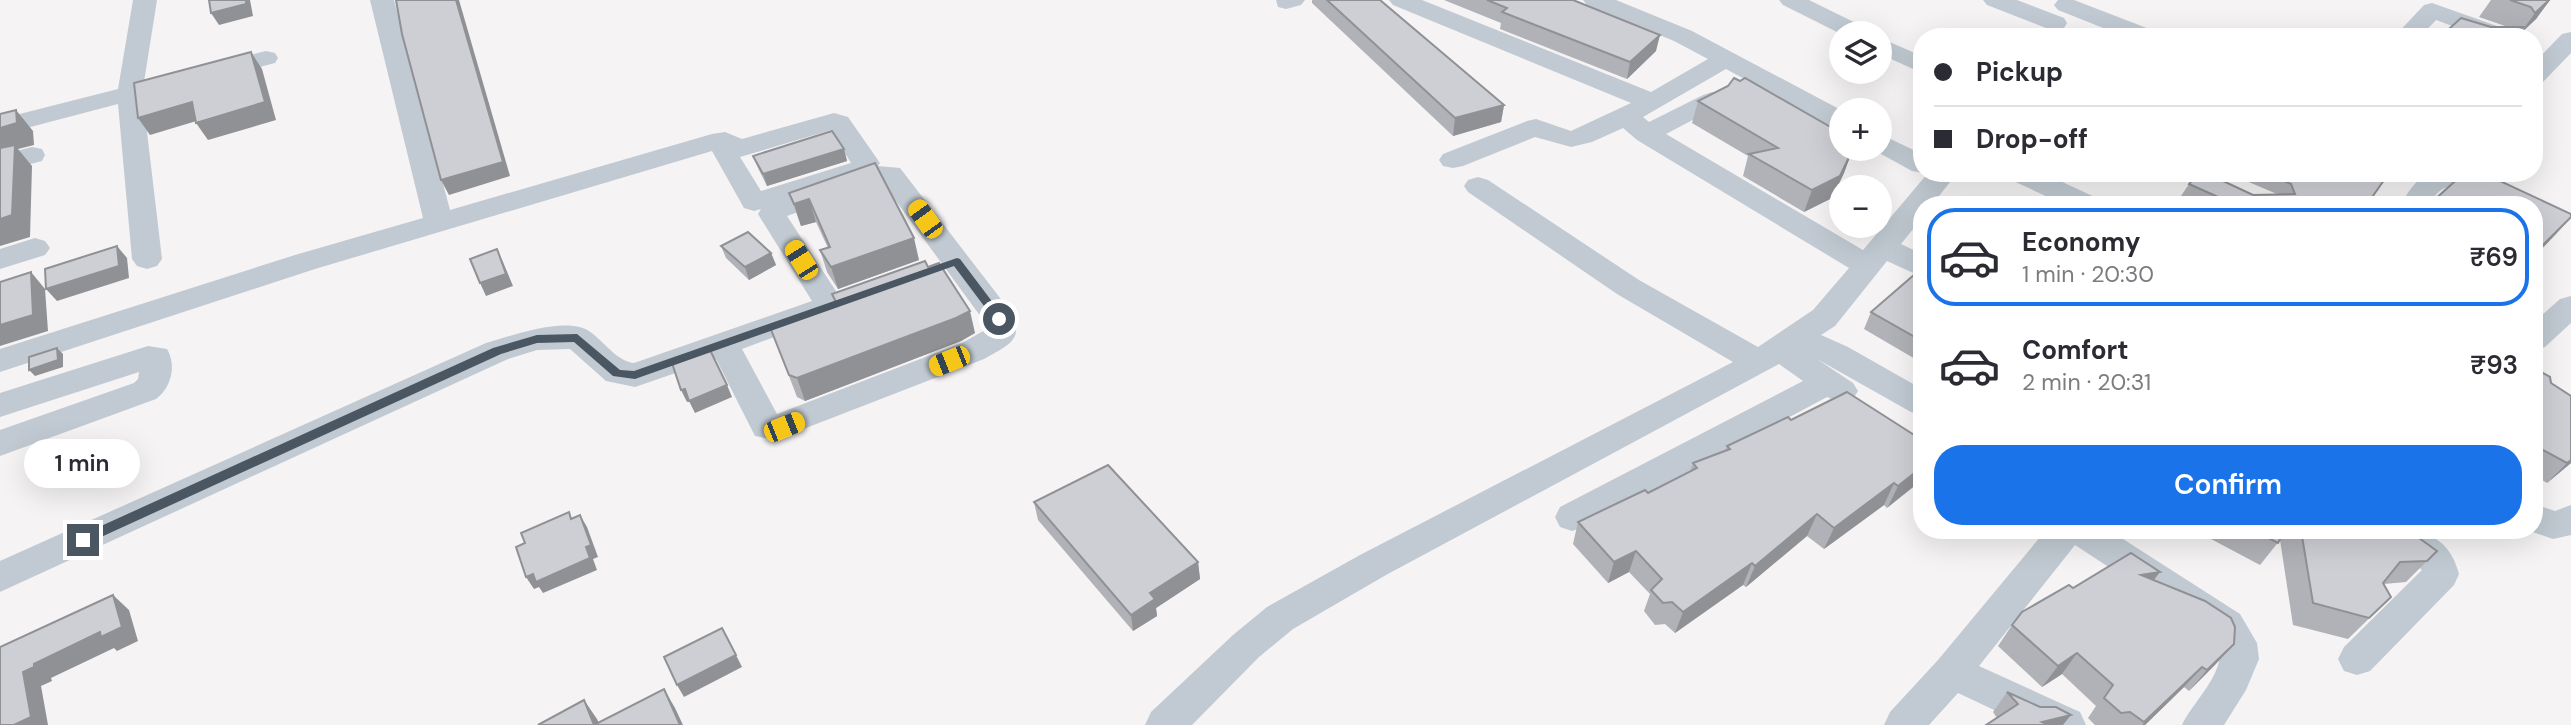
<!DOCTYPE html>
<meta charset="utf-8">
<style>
:root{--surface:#fff;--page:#f7f7f7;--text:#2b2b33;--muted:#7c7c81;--line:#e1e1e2;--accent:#1a73e8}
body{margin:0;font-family:"DM Sans",sans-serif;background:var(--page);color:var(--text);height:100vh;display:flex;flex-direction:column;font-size:26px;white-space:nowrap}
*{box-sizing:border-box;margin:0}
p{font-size:23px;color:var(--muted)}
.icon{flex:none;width:38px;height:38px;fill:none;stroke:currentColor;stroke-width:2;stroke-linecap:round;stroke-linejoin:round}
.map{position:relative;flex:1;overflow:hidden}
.sheet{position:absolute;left:1913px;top:196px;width:630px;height:343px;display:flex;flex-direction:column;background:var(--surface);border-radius:28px;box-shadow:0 7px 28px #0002}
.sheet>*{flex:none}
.guide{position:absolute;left:1913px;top:28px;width:630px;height:154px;border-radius:28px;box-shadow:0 7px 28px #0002;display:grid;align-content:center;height:154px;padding:0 21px;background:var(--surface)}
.controls{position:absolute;left:1829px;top:21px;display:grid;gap:14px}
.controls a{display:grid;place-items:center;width:63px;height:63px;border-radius:50%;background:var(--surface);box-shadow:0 7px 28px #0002;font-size:35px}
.end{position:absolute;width:32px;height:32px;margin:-16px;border:9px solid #4a5661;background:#fff;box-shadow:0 0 0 4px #fff}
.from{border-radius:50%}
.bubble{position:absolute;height:49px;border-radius:24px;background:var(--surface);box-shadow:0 7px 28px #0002;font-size:23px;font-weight:600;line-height:49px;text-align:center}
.car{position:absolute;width:21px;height:42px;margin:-21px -10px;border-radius:9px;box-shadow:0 0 5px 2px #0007;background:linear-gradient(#f5c518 24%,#345 0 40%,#f5c518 0 76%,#345 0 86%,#f5c518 0)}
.guide b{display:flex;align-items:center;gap:24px;height:66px;font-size:26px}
.guide b+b{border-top:2px solid var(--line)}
.guide i{width:18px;height:18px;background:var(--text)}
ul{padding:12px 0 0;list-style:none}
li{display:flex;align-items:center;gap:21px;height:98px;margin:0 14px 10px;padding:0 7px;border:4px solid transparent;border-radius:28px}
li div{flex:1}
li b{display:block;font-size:26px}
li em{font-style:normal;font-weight:600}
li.selected{border-color:var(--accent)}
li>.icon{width:63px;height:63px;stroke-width:1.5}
.cta{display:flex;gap:14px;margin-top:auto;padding:14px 21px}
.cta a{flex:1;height:80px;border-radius:28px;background:var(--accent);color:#fff;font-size:28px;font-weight:600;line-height:80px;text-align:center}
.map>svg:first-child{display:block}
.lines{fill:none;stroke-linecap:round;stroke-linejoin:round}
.minor{fill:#c1cad2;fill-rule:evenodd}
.wall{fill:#b0b2b7}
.shaded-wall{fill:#909195}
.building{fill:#cdcfd5;stroke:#909195;stroke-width:2}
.route{fill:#4a5661}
</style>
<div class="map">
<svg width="2571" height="725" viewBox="0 0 2571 725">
<rect width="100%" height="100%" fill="#f5f3f3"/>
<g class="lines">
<g class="minor">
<path d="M133 0H157L144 82 266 51 275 53 278 58 275 63 143 98 162 259 157 266 147 269 137 266 132 259 118 104 0 135V119L118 89Z"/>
<path d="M370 0H394L450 210 712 134 725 132 742 139 834 113 848 117 880 163 878 166 900 168 1010 311C1027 340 1006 346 984 359L775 440 755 436 716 359 635 387 606 381 570 349 537 350 508 359 0 592V561L486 343C511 336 565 316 589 331 604 341 616 361 634 363L812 301 758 214 761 209 754 211 744 208 712 151 315 269 0 372V349L295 255 423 218ZM831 130 851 163 761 191 740 157ZM882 182 984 321 985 330 962 343 777 414 742 349 839 313 845 305 787 216Z"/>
<path d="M1276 0H1305L1301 5 1286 9 1278 7Z"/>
<path d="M1389 0H1422L1651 92 1708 59 1674 41 1587 5 1583 0H1616L1692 31 1841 110V129L1832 127 1726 69 1643 117 1649 122 1703 95 1712 92 1721 95 1725 100 1721 105 1666 134 1863 250 1928 173H1957L1932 205H1922V218L1901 244 1922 254V277L1887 261 1835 326 1821 335 1848 347 1922 389V416L1911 412 1817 359 1853 383 1858 391 1853 399 1842 403 1827 397 1584 527 1572 531 1560 527 1555 517 1560 507 1803 381 1779 364 1386 575 1293 629 1259 657 1192 725H1145L1151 712 1233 635 1267 607 1360 555 1733 362 1617 294 1468 192 1464 186 1468 180 1478 177 1488 180 1639 280 1758 347 1813 310 1849 268 1637 140 1623 128 1592 142 1571 147 1535 137 1463 166 1453 168 1443 166 1439 160 1443 154 1527 121 1536 119 1571 131 1631 103 1393 5Z"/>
<path d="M1779 0H1809L1866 28 1869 33 1841 34 1783 5Z"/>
<path d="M1983 0H2017L2064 18 2067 23 2064 28 2055 30 2046 28 1987 5Z"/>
<path d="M2058 0H2074L2157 32 2160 37H2126L2058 10 2054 5Z"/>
<path d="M2432 3 2514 32 2517 37H2482L2436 20 2420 37H2394L2424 5Z"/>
<path d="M2571 32V53L2543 82 2534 85V63L2562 34Z"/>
<path d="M1880 38 1922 56V73L1880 54Z"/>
<path d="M1880 134 1922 154 1923 173 1912 171 1872 149H1880Z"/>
<path d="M32 147 42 149 45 155 42 161 0 172V155Z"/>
<path d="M2005 173H2043L2099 199 2103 205H2065L2009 179Z"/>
<path d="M2475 173 2540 199 2544 205 2540 211 2534 213V205C2525 205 2515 206 2506 205 2478 199 2449 166 2429 205H2401C2422 165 2434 173 2475 173Z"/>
<path d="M35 238 45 241 50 248 45 255 0 269V249Z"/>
<path d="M2571 296V323L2545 347 2534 350V322L2560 299Z"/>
<path d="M148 346 167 349C177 366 171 388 156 399L0 456V430L134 383 138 379 139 372 0 417V393Z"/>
<path d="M2534 504 2555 511 2571 505V535L2553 539 2527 530H2534Z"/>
<path d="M2046 530H2109L2240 614 2257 643 2259 659 2246 690 2224 725H2182C2194 699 2235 665 2214 636L2075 545 1979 666 2080 712 2086 725H2026L1958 693 1929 725H1884L1890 712 1938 660Z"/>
<path d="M2368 530C2408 530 2446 525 2459 574L2454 585 2370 671 2357 675 2344 671 2338 659 2344 647 2422 570C2406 554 2378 550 2368 530Z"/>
</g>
</g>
<g class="wall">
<path d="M1312 0H1380L1504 105 1501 122 1453 136 1312 3Z"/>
<path d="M1444 0H1573L1656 51 1627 79 1500 29 1501 23Z"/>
<path d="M2491 0H2550L2536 19 2519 35 2491 27H2508L2479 17Z"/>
<path d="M1698 101 1841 149 1852 151 1844 173 1832 198 1804 212 1743 176 1748 156 1692 123Z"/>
<path d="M844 149 847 161 767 186 758 168 753 156Z"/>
<path d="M2248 173H2389L2368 203 2373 205H2199L2181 196 2189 184 2253 195 2277 194 2244 180Z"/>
<path d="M789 193 919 260 838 289 827 272 820 250 828 248 816 222 801 226Z"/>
<path d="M721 246 771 253 776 265 749 280 726 258Z"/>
<path d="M928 267 975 333 961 341 805 401 797 397 779 350 835 303 832 294Z"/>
<path d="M1922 268V363L1864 329 1871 312Z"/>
<path d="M2534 368 2551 383 2571 396V463L2547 483 2534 475Z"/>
<path d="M1791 420 1922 440 1887 508 1884 505 1824 549 1807 536 1746 587 1743 585 1675 633 1665 624 1655 625 1644 611 1650 594 1629 572 1608 583 1573 544 1578 522 1648 493 1690 471 1693 463 1725 451 1727 446Z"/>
<path d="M1034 502 1198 562 1200 579 1156 608 1157 616 1133 631 1038 520Z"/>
<path d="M2200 530H2408L2437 551 2406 582 2384 584 2391 597 2348 639 2293 625 2280 540 2260 565 2211 539 2212 537Z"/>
<path d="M2153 580 2234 644 2189 691 2184 687 2145 725H2095L2088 718 2096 706 2062 674 2042 687 1998 646 2012 625 2073 588Z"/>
<path d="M2007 692 2063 725 1997 718 1993 712Z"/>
</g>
<g class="shaded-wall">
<path d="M246 0H250L253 16 219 25 211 13Z"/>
<path d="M456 0H459L510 176 449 195 441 180Z"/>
<path d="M2549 0H2550L2536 19 2519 35 2535 13Z"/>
<path d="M1660 35 1656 51 1627 79 1630 62Z"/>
<path d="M251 52 262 69 276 120 208 140 196 123Z"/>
<path d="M192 102 203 119 150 135 138 118Z"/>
<path d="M1504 105 1501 122 1453 136 1455 118Z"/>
<path d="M16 110 33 131 34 145 18 149 32 166 30 237 0 246V128Z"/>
<path d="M844 149 847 161 767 186 763 174Z"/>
<path d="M1852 151 1844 173 1832 198 1804 212 1812 190Z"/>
<path d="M809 199 816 222 801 226 794 204Z"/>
<path d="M2571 217 2556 234 2534 257V254Z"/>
<path d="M914 238 919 260 838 289 831 267Z"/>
<path d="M117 246 127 258 129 278 57 301 46 289Z"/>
<path d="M497 249 503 262 513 286 486 296 480 283Z"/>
<path d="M771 253 776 265 749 280 745 267Z"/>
<path d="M31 272 45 289 48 331 0 346V325Z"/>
<path d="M970 311 975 333 961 341 805 401 797 378Z"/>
<path d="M57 348 63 354V367L35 376 29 370Z"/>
<path d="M727 385 732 397 695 413 689 401 687 402 681 390 685 389Z"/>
<path d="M2571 460V463L2547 483 2567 463Z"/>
<path d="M1922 467V480L1887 508 1898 486Z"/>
<path d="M1894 483 1884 505 1824 549 1834 528Z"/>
<path d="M1817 514 1807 536 1746 587 1755 566Z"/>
<path d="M580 515 587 527 598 557 593 559 597 570 543 593 539 587 534 589 526 577 586 547Z"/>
<path d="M1636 551 1629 572 1608 583 1614 562Z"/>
<path d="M1198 562 1200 579 1156 608 1157 616 1133 631 1131 615 1150 593Z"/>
<path d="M1752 563 1743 585 1675 633 1683 612Z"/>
<path d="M2160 572 2144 593 2141 575Z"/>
<path d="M113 595 129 610 138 641 117 651 114 648 51 678 52 681 41 686 48 725H14L23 672Z"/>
<path d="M2234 644 2215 665 2189 691 2207 670Z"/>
<path d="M2077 653 2062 674 2042 687 2058 666Z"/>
<path d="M736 655 742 667 684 697 677 685Z"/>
<path d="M2202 667 2184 687 2145 725H2142Z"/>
<path d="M664 689 675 708 683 725H680Z"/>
<path d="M584 700 597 719 600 725H594Z"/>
<path d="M2071 715 2063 725H2040L2042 722Z"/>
</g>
<g class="building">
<path d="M209 0H246V4L211 13Z"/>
<path d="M396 0H456L503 162 441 180 402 34Z"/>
<path d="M1327 0H1380L1504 105 1455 118Z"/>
<path d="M1487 0H1573L1660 35 1630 62 1502 12 1507 8Z"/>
<path d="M2510 0H2549L2535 13 2531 7Z"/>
<path d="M2461 18 2491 27H2523L2513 37H2440Z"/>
<path d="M251 52 265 102 196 123 192 102 138 118 134 83Z"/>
<path d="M1734 78 1740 81 1745 78 1841 133V141L1838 143 1841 144V149H1849L1852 151 1840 176 1812 190 1749 154 1778 148 1698 101 1728 86Z"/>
<path d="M16 110 17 123 0 128V114Z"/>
<path d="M832 131 844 149 763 174 753 156Z"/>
<path d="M15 145 12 215 0 219V148Z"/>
<path d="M875 163 914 238 831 267 820 250 830 247 809 199 794 204 789 193Z"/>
<path d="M2198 173H2206L2253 195 2295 194 2291 184 2267 173H2389L2368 203 2373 205H2316L2307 201 2304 205H2236L2189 184Z"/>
<path d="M2464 173H2483L2571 214V217L2534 254V205H2438L2432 202Z"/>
<path d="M748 232 771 253 745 267 721 246Z"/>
<path d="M117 246 119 266 46 289 45 269Z"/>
<path d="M497 249 506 274 480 283 470 259Z"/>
<path d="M925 261 928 267 939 263 970 311 956 318 797 378 789 375 770 327 836 302 832 294Z"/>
<path d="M2534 264 2538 266 2534 276Z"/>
<path d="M1922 268V341L1871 312Z"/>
<path d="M31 272 33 315 0 325V282Z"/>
<path d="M2534 293 2540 296 2534 311Z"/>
<path d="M57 348 58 360 29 370V357Z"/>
<path d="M710 350 727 385 689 401 685 389 681 390 672 363Z"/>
<path d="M2534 368 2550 377 2551 383 2571 396V460L2567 463 2534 445Z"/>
<path d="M1847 392 1922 440V467L1898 486 1894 483 1834 528 1817 514 1755 566 1752 563 1683 612 1672 602 1663 603 1651 590 1662 579 1636 551 1614 562 1578 522 1645 490 1648 493 1697 468 1693 463 1730 449 1727 446 1788 417 1791 420Z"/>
<path d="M1108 465 1198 562 1150 593 1155 599 1131 615 1034 502Z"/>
<path d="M569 512 571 519 580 515 591 545 586 547 590 558 536 582 533 574 526 577 516 547 525 543 521 533Z"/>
<path d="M2253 530H2285L2278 543Z"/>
<path d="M2301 530H2408L2437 551 2427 561 2400 562 2383 583 2391 597 2369 618 2313 603Z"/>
<path d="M2131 553 2160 572 2141 575 2205 601 2231 618 2235 627 2234 644 2207 670 2202 667 2144 722 2130 712 2121 713 2104 698 2113 685 2077 653 2058 666 2012 625 2022 612 2069 585 2073 588Z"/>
<path d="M113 595 122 627 101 637 100 632 34 664V667L23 672 31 717 14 725H0V647Z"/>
<path d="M722 628 736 655 677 685 664 657Z"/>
<path d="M664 689 680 725H538L584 700 594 725Z"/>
<path d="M2007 692 2040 707H2056L2071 715 2042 722 2049 725H1986L2018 704Z"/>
</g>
<path class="route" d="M957 258 960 259 1003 316V322H996L954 266 635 379 613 376 574 342 537 343 501 354 88 543H79L77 540 79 536 493 348 537 335 577 334 620 370 634 371Z"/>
</svg>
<div class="controls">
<a><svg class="icon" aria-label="layers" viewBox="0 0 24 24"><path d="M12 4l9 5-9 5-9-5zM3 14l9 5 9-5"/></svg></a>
<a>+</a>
<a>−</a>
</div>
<i class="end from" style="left:999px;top:319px"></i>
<i class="end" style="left:83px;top:540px"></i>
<div class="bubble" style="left:24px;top:439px;width:116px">1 min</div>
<i class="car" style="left:925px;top:219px;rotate:324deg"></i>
<i class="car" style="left:801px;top:260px;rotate:328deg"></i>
<i class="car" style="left:949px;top:361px;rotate:248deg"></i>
<i class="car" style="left:784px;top:427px;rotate:68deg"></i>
<div class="guide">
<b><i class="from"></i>Pickup</b>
<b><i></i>Drop-off</b>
</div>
<section class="sheet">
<ul>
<li class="selected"><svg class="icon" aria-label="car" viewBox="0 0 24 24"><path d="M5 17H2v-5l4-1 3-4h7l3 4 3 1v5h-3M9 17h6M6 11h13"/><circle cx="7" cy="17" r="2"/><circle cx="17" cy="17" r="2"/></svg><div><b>Economy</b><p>1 min · 20:30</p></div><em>₹69</em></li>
<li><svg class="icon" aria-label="car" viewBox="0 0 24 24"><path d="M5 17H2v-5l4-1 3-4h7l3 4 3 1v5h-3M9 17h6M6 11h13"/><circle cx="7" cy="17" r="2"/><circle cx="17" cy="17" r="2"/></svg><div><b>Comfort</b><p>2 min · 20:31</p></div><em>₹93</em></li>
</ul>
<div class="cta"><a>Confirm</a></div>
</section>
</div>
